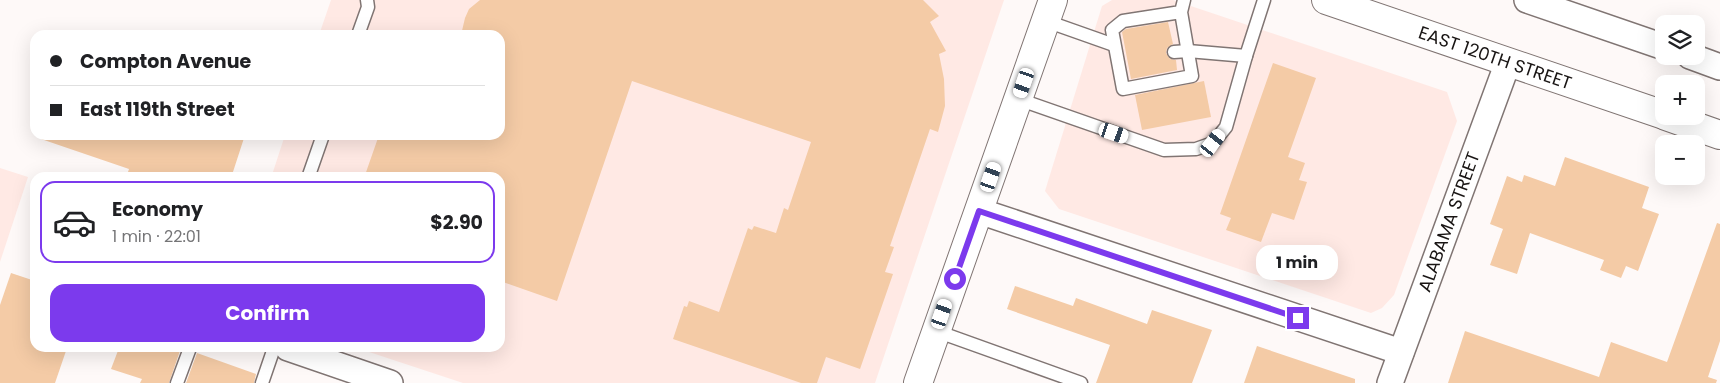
<!DOCTYPE html>
<meta charset="utf-8">
<style>
:root{--surface:#fff;--page:#f2f2f2;--text:#202124;--muted:#757577;--line:#e0e0e0;--accent:#7c3aed}
body{margin:0;font-family:Poppins,sans-serif;background:var(--page);color:var(--text);height:100vh;display:flex;flex-direction:column;font-size:19px;white-space:nowrap}
*{box-sizing:border-box;margin:0}
p{font-size:16px;color:var(--muted)}
.icon{flex:none;width:28px;height:28px;fill:none;stroke:currentColor;stroke-width:2;stroke-linecap:round;stroke-linejoin:round}
.map{position:relative;flex:1;overflow:hidden}
.drawer{position:absolute;left:30px;top:172px;width:475px;height:180px;display:flex;flex-direction:column;background:var(--surface);border-radius:15px;box-shadow:0 5px 20px #0002}
.drawer>*{flex:none}
.banner{position:absolute;left:30px;top:30px;width:475px;height:110px;border-radius:15px;box-shadow:0 5px 20px #0002;display:grid;align-content:center;height:110px;padding:0 20px;background:var(--surface)}
.tools{position:absolute;left:1655px;top:15px;display:grid;gap:10px}
.tools a{display:grid;place-items:center;width:50px;height:50px;border-radius:10px;background:var(--surface);box-shadow:0 5px 20px #0002;font-size:25px}
.end{position:absolute;width:22px;height:22px;margin:-11px;border:6px solid #7c3aed;background:#fff;box-shadow:0 0 0 2px #fff}
.from{border-radius:50%}
.bubble{position:absolute;height:35px;border-radius:15px;background:var(--surface);box-shadow:0 5px 20px #0002;font-size:16px;font-weight:700;line-height:35px;text-align:center}
.car{position:absolute;width:15px;height:30px;margin:-15px -8px;border-radius:6px;box-shadow:0 0 4px 1px #0007;background:linear-gradient(#fff 24%,#345 0 40%,#fff 0 76%,#345 0 86%,#fff 0)}
.banner b{display:flex;align-items:center;gap:18px;height:48px;font-size:19px}
.banner b+b{border-top:1px solid var(--line)}
.banner i{width:12px;height:12px;background:var(--text)}
ul{padding:9px 0 0;list-style:none}
li{display:flex;align-items:center;gap:15px;height:82px;margin:0 10px 8px;padding:0 10px;border:2px solid transparent;border-radius:15px}
li div{flex:1}
li b{display:block;font-size:19px}
li em{font-style:normal;font-weight:700}
li.active{border-color:var(--accent)}
li>.icon{width:45px;height:45px;stroke-width:1.5}
.primary-button{display:flex;gap:10px;margin-top:auto;padding:10px 20px}
.primary-button a{flex:1;height:58px;border-radius:15px;background:var(--accent);color:#fff;font-size:20px;font-weight:700;line-height:58px;text-align:center}
.map>svg:first-child{display:block}
.built{fill:#ffe9e4}
.building{fill:#f4cba6}
.lines{fill:none;stroke-linecap:round;stroke-linejoin:round}
.service-casing{stroke:#807573;stroke-width:15}
.minor-casing{stroke:#807573;stroke-width:28}
.tertiary-casing{stroke:#807573;stroke-width:30}
.secondary-casing{stroke:#807573;stroke-width:30}
.service{stroke:#fff;stroke-width:12}
.minor{stroke:#fff;stroke-width:25}
.tertiary{stroke:#fff;stroke-width:28}
.secondary{stroke:#fff;stroke-width:28}
.route{stroke:#7c3aed;stroke-width:6}
.labels{text-anchor:middle;stroke-width:4;stroke-linejoin:round;paint-order:stroke}
.street-label{font-size:18px;fill:#191514;stroke:#fff}
</style>
<div class="map">
<svg width="1720" height="383" viewBox="0 0 1720 383">
<rect width="100%" height="100%" fill="#fef9f8"/>
<g class="built">
<path d="M331 0H1004L875 383H463L357 348H500V178H271L285 135H500V35H319Z"/>
<path d="M1112 0H1173L1447 92 1457 121 1394 295 1382 308 1371 313 1059 209 1045 191 1102 6Z"/>
<path d="M0 168 28 177 0 262Z"/>
</g>
<g class="building">
<path d="M480 0H923L939 16 930 22 946 51 939 54 944 79 945 106 938 132 930 129 890 246 894 247 885 272 893 274 860 369 826 357 817 383H801L673 339 684 306 687 307 689 301 719 312 748 228 752 230 754 226 776 233 784 208 788 210 811 142 632 81 557 301 500 281V178H364L379 135H500V35H461L465 18 469 9Z"/>
<path d="M1168 22 1173 44 1167 48 1166 53 1170 59 1176 60 1177 70 1131 79 1122 32 1126 29Z"/>
<path d="M1273 63 1316 78 1288 157 1305 163 1299 180 1307 182 1294 220 1272 213 1261 242 1226 230 1231 218 1220 214Z"/>
<path d="M1204 81 1211 117 1142 130 1135 95Z"/>
<path d="M42 135H245L231 178H126L129 169 41 139Z"/>
<path d="M1565 157 1649 187 1642 208 1659 214 1638 271 1626 266 1621 278 1600 270 1604 260 1530 233 1517 274 1490 265 1503 229 1490 224 1507 176 1522 182 1524 175 1555 186Z"/>
<path d="M1717 223 1720 224V341L1708 377 1717 380 1716 383H1448L1465 331 1599 377 1611 342 1667 362Z"/>
<path d="M11 273 35 281V348H67L55 383H0V305Z"/>
<path d="M1015 286 1073 306 1076 298 1147 324 1152 310 1212 330 1192 383H1096L1110 345 1007 309Z"/>
<path d="M1257 346 1355 379V383H1244Z"/>
<path d="M119 348H181L169 383H140L142 379 111 369Z"/>
<path d="M197 353 256 374 254 383H186Z"/>
</g>
<g class="lines">
<g class="service-casing">
<g id="service">
<path d="M1181 12 1123 21 1112 30 1123 89 1192 76 1181 12 1184 0"/>
<path d="M1046 21 1114 45"/>
<path d="M358 35 368 7 367 0"/>
<path d="M1174 52 1188 51 1246 56 1264 0"/>
<path d="M1018 99 1164 150 1196 149 1213 143 1226 127 1246 56"/>
<path d="M308 178 323 135"/>
<path d="M936 331 1081 383"/>
<path d="M177 383 190 348"/>
<path d="M262 383 274 348"/>
</g>
</g>
<g class="minor-casing">
<g id="minor">
<path d="M1527 0 1664 47"/>
<path d="M1690 56 1720 67"/>
<path d="M979 211 1401 352"/>
<path d="M288 348 390 383"/>
<path d="M1390 383 1508 62"/>
</g>
</g>
<g class="tertiary-casing">
<g id="tertiary">
<path d="M1326 0 1664 115"/>
<path d="M1666 116 1720 135"/>
</g>
</g>
<g class="secondary-casing">
<path id="secondary" d="M918 383 1053 0"/>
</g>
<use href="#service" class="service"/>
<use href="#minor" class="minor"/>
<use href="#tertiary" class="tertiary"/>
<use href="#secondary" class="secondary"/>
</g>
<g class="lines">
<path class="route" d="M955 279 979 211 1298 318"/>
</g>
<g class="labels">
<g class="street-label">
<text transform="translate(1495 58) rotate(19)" y="6">EAST 120TH STREET</text>
<text transform="translate(1449 222) rotate(-70)" y="6">ALABAMA STREET</text>
</g>
</g>
</svg>
<div class="tools">
<a><svg class="icon" aria-label="layers" viewBox="0 0 24 24"><path d="M12 4l9 5-9 5-9-5zM3 14l9 5 9-5"/></svg></a>
<a>+</a>
<a>−</a>
</div>
<i class="end from" style="left:955px;top:279px"></i>
<i class="end" style="left:1298px;top:318px"></i>
<div class="bubble" style="left:1256px;top:245px;width:82px">1 min</div>
<i class="car" style="left:1024px;top:83px;rotate:199deg"></i>
<i class="car" style="left:1114px;top:133px;rotate:109deg"></i>
<i class="car" style="left:1213px;top:143px;rotate:38deg"></i>
<i class="car" style="left:991px;top:177px;rotate:19deg"></i>
<i class="car" style="left:942px;top:314px;rotate:19deg"></i>
<div class="banner">
<b><i class="from"></i>Compton Avenue</b>
<b><i></i>East 119th Street</b>
</div>
<section class="drawer">
<ul>
<li class="active"><svg class="icon" aria-label="car" viewBox="0 0 24 24"><path d="M5 17H2v-5l4-1 3-4h7l3 4 3 1v5h-3M9 17h6M6 11h13"/><circle cx="7" cy="17" r="2"/><circle cx="17" cy="17" r="2"/></svg><div><b>Economy</b><p>1 min · 22:01</p></div><em>$2.90</em></li>
</ul>
<div class="primary-button"><a>Confirm</a></div>
</section>
</div>
